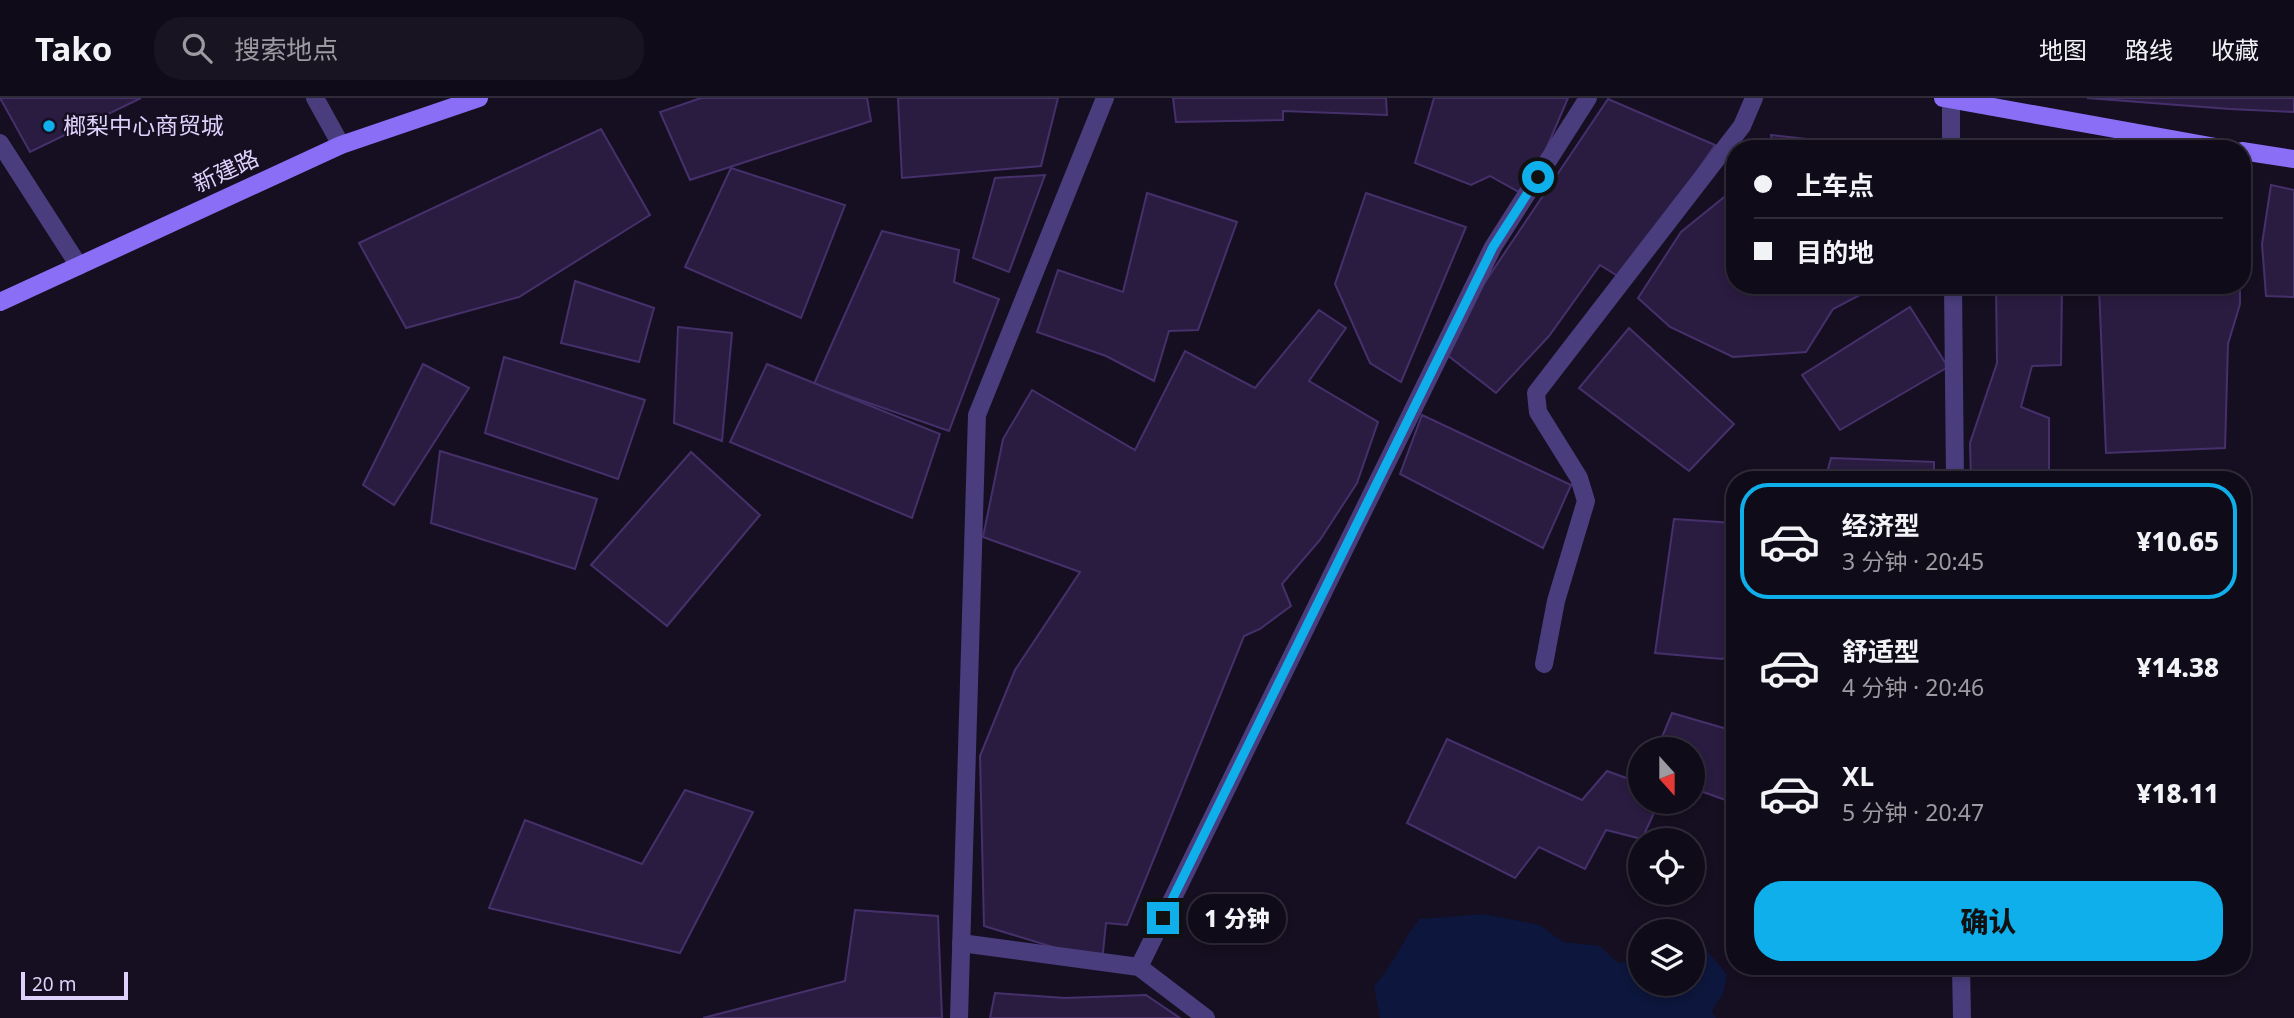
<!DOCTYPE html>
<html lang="zh">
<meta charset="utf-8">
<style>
:root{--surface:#100b19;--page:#191422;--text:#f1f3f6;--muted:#9c9ba2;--line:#302b38;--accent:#0fafeb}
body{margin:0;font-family:"Noto Sans","Noto Sans SC",sans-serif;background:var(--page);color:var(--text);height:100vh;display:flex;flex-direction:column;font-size:26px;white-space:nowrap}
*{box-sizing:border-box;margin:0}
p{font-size:23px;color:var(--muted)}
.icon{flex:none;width:38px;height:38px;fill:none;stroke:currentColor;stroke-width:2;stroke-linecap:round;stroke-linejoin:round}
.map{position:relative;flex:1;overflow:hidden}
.drawer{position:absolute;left:1726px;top:373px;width:525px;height:504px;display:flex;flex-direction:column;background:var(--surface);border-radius:28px;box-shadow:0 4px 10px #0003,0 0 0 2px var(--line)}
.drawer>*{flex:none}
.hud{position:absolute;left:1726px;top:42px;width:525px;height:154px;border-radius:28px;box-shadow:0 4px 10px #0003,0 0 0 2px var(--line);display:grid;align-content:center;height:154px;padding:0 28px;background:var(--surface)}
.needle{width:46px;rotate:159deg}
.fabs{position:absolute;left:1628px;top:639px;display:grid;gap:14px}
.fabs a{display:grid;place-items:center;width:77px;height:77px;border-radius:50%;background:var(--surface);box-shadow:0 4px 10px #0003,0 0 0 2px var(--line);font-size:35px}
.scale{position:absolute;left:21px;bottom:18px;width:107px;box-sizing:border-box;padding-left:7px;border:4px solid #ded2fc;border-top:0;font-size:19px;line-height:24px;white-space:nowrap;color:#ded2fc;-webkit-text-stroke:5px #150f21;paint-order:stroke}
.end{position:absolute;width:32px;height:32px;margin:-16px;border:9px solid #0fafeb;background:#111;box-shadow:0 0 0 4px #111}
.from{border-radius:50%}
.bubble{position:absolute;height:49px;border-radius:24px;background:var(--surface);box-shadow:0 4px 10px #0003,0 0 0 2px var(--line);font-size:23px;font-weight:800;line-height:49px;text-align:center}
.hud b{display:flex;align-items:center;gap:24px;height:66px;font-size:26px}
.hud b+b{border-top:2px solid var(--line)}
.hud i{width:18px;height:18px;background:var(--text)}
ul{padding:12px 0 0;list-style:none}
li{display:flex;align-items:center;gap:21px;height:116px;margin:0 14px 10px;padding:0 14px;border:4px solid transparent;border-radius:28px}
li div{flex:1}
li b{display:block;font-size:26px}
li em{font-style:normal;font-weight:800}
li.active{border-color:var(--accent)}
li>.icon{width:63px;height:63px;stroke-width:1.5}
.action{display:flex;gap:14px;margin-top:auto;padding:14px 28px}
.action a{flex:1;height:80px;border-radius:28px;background:var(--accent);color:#111;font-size:28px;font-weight:800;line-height:80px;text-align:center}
header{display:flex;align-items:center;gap:42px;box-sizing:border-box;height:98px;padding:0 35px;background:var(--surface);border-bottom:2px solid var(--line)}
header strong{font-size:33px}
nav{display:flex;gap:38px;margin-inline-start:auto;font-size:24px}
.search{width:490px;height:63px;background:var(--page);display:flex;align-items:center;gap:18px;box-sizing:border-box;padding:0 24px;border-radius:28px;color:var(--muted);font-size:26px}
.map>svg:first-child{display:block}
.water{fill:#0d163c}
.building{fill:#2a1c41;stroke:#46306b;stroke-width:2}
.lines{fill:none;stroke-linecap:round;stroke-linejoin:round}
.street{stroke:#4a3d7d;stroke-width:18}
.secondary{stroke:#8a6ff6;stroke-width:18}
.route{stroke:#0fafeb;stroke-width:9}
.poi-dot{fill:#0fafeb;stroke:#150f21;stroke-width:2.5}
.labels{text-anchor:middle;stroke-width:5;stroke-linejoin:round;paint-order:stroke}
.poi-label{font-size:23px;fill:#ded2fc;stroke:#150f21;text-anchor:start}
.street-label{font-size:23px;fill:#ded2fc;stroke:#150f21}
</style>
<header>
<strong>Tako</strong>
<div class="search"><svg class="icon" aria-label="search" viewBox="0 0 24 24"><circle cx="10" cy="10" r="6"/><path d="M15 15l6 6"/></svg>搜索地点</div>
<nav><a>地图</a><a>路线</a><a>收藏</a></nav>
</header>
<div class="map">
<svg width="2294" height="920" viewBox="0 0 2294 920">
<rect width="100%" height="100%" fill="#150f21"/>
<path class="water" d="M1484 816 1540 827 1563 844 1600 848 1618 865 1640 861V886H1692V848L1705 850 1727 877 1723 896 1712 913 1716 920H1380L1374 888C1393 868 1402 842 1420 821Z"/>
<g class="building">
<path d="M0 0H141L30 54Z"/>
<path d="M701 0H867L871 23 690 82 660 14Z"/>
<path d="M898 0H1058L1041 68 902 80Z"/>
<path d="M1173 0H1386L1387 17 1283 13V22L1176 24Z"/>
<path d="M1434 0H1568L1526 98 1490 78 1471 87 1415 65Z"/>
<path d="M2087 0H2294V14L2230 11Z"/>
<path d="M1608 1 1715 47 1624 182 1600 167 1549 238 1496 295 1442 253 1479 193Z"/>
<path d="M601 31 650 117 519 199 406 230 359 145Z"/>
<path d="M1771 37 1895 51H1773Z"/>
<path d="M731 70 845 107 801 220 685 169Z"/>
<path d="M1045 77 1009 174 973 160 995 80Z"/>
<path d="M2271 87 2294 92V199L2266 198 2262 146Z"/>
<path d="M1734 91V187H1879L1833 211 1806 254 1733 259 1670 229 1638 200 1681 134Z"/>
<path d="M1147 95 1237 124 1198 232 1169 233 1154 283 1106 258 1037 234 1058 172 1123 194Z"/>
<path d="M1366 95 1466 129 1401 284 1370 265 1335 186Z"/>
<path d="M882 133 959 152 954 184 999 201 949 333 814 286Z"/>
<path d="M575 183 654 210 639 264 561 245Z"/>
<path d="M1996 187H2062L2061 267 2032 268 2021 309 2049 320V382H1971L1970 345 1997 265Z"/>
<path d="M2084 187H2240V206L2228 246 2225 350 2106 355 2099 190Z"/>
<path d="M1910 209 1948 269 1840 332 1802 277Z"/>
<path d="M1319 212 1346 230 1309 283 1378 324 1357 385 1320 442 1282 486 1291 508 1260 531 1244 538 1127 827 1106 825 1102 864 984 828 980 658 1015 572 1080 474 983 439 1003 341 1032 292 1135 352 1185 253 1255 290Z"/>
<path d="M678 229 732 235 722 343 674 325Z"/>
<path d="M1629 230 1734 326 1689 373 1579 290Z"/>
<path d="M504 259 645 302 618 381 485 335Z"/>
<path d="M423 266 469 290 394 407 363 387Z"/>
<path d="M767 266 940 336 912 420 730 344Z"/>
<path d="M1422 317 1571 387 1543 450 1400 376Z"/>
<path d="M440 353 597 401 575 471 431 425Z"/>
<path d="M691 354 760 417 667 528 591 467Z"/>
<path d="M1831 360 1934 364V382H1825Z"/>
<path d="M1674 421 1734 425V556L1722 561 1655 555Z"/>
<path d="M1672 615 1734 633V705L1692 690V651H1657Z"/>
<path d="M1447 641 1582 702 1607 673 1640 685V704H1659L1642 741 1606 732 1585 771 1539 749 1515 780 1407 725Z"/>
<path d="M685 692 753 714 680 855 489 810 525 722 642 766Z"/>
<path d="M855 812 938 818 942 920H703L845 883Z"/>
<path d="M995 895 1065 900 1146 897 1180 920H990Z"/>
</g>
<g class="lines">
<g class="street">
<path d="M315 0 341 47"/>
<path d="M1951 1V51"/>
<path d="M0 45 79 168"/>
<path d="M1953 187 1955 382"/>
<path d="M1544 566 1556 503 1586 403 1579 380 1538 314 1536 295 1742 28 1754 0"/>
<path d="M961 845 1139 869 1206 920"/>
<path d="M1961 868 1962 920"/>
<path d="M1139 869 1493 149 1588 0"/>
<path d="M959 920 977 317 1105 0"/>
</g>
<g class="secondary">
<path d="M1943 0 2227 51"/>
<path d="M2242 53 2294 61"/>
<path d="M0 204 341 47 479 0"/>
</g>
</g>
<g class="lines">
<path class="route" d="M1163 820 1493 149 1538 79"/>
</g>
<circle class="poi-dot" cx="49" cy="28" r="7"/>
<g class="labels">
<g class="poi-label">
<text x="63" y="36">榔梨中心商贸城</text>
</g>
<g class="street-label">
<text transform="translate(226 73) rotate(-25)" y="8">新建路</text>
</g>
</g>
</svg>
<div class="fabs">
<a><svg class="needle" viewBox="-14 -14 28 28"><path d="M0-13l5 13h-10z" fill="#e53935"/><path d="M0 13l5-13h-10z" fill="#9c9ba2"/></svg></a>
<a><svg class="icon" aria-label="locate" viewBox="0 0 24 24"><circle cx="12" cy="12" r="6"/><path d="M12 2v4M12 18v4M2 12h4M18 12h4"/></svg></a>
<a><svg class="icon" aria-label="layers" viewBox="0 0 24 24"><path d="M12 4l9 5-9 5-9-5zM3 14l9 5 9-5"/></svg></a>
</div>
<div class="scale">20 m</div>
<i class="end from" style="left:1538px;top:79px"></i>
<i class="end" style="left:1163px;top:820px"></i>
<div class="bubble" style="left:1188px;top:796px;width:98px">1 分钟</div>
<div class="hud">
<b><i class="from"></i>上车点</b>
<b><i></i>目的地</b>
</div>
<section class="drawer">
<ul>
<li class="active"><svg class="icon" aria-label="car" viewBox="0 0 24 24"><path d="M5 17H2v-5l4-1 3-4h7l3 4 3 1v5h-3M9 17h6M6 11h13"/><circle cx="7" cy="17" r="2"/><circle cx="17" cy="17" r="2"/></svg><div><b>经济型</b><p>3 分钟 · 20:45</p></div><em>¥10.65</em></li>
<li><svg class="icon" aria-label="car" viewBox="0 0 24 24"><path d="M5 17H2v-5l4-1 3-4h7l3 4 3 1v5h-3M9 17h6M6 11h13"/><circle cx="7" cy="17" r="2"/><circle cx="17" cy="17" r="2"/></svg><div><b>舒适型</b><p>4 分钟 · 20:46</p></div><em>¥14.38</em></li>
<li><svg class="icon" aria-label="car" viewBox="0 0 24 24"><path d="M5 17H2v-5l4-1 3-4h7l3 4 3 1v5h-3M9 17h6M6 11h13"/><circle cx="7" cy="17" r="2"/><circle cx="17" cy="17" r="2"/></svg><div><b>XL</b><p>5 分钟 · 20:47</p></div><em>¥18.11</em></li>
</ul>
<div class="action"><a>确认</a></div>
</section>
</div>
